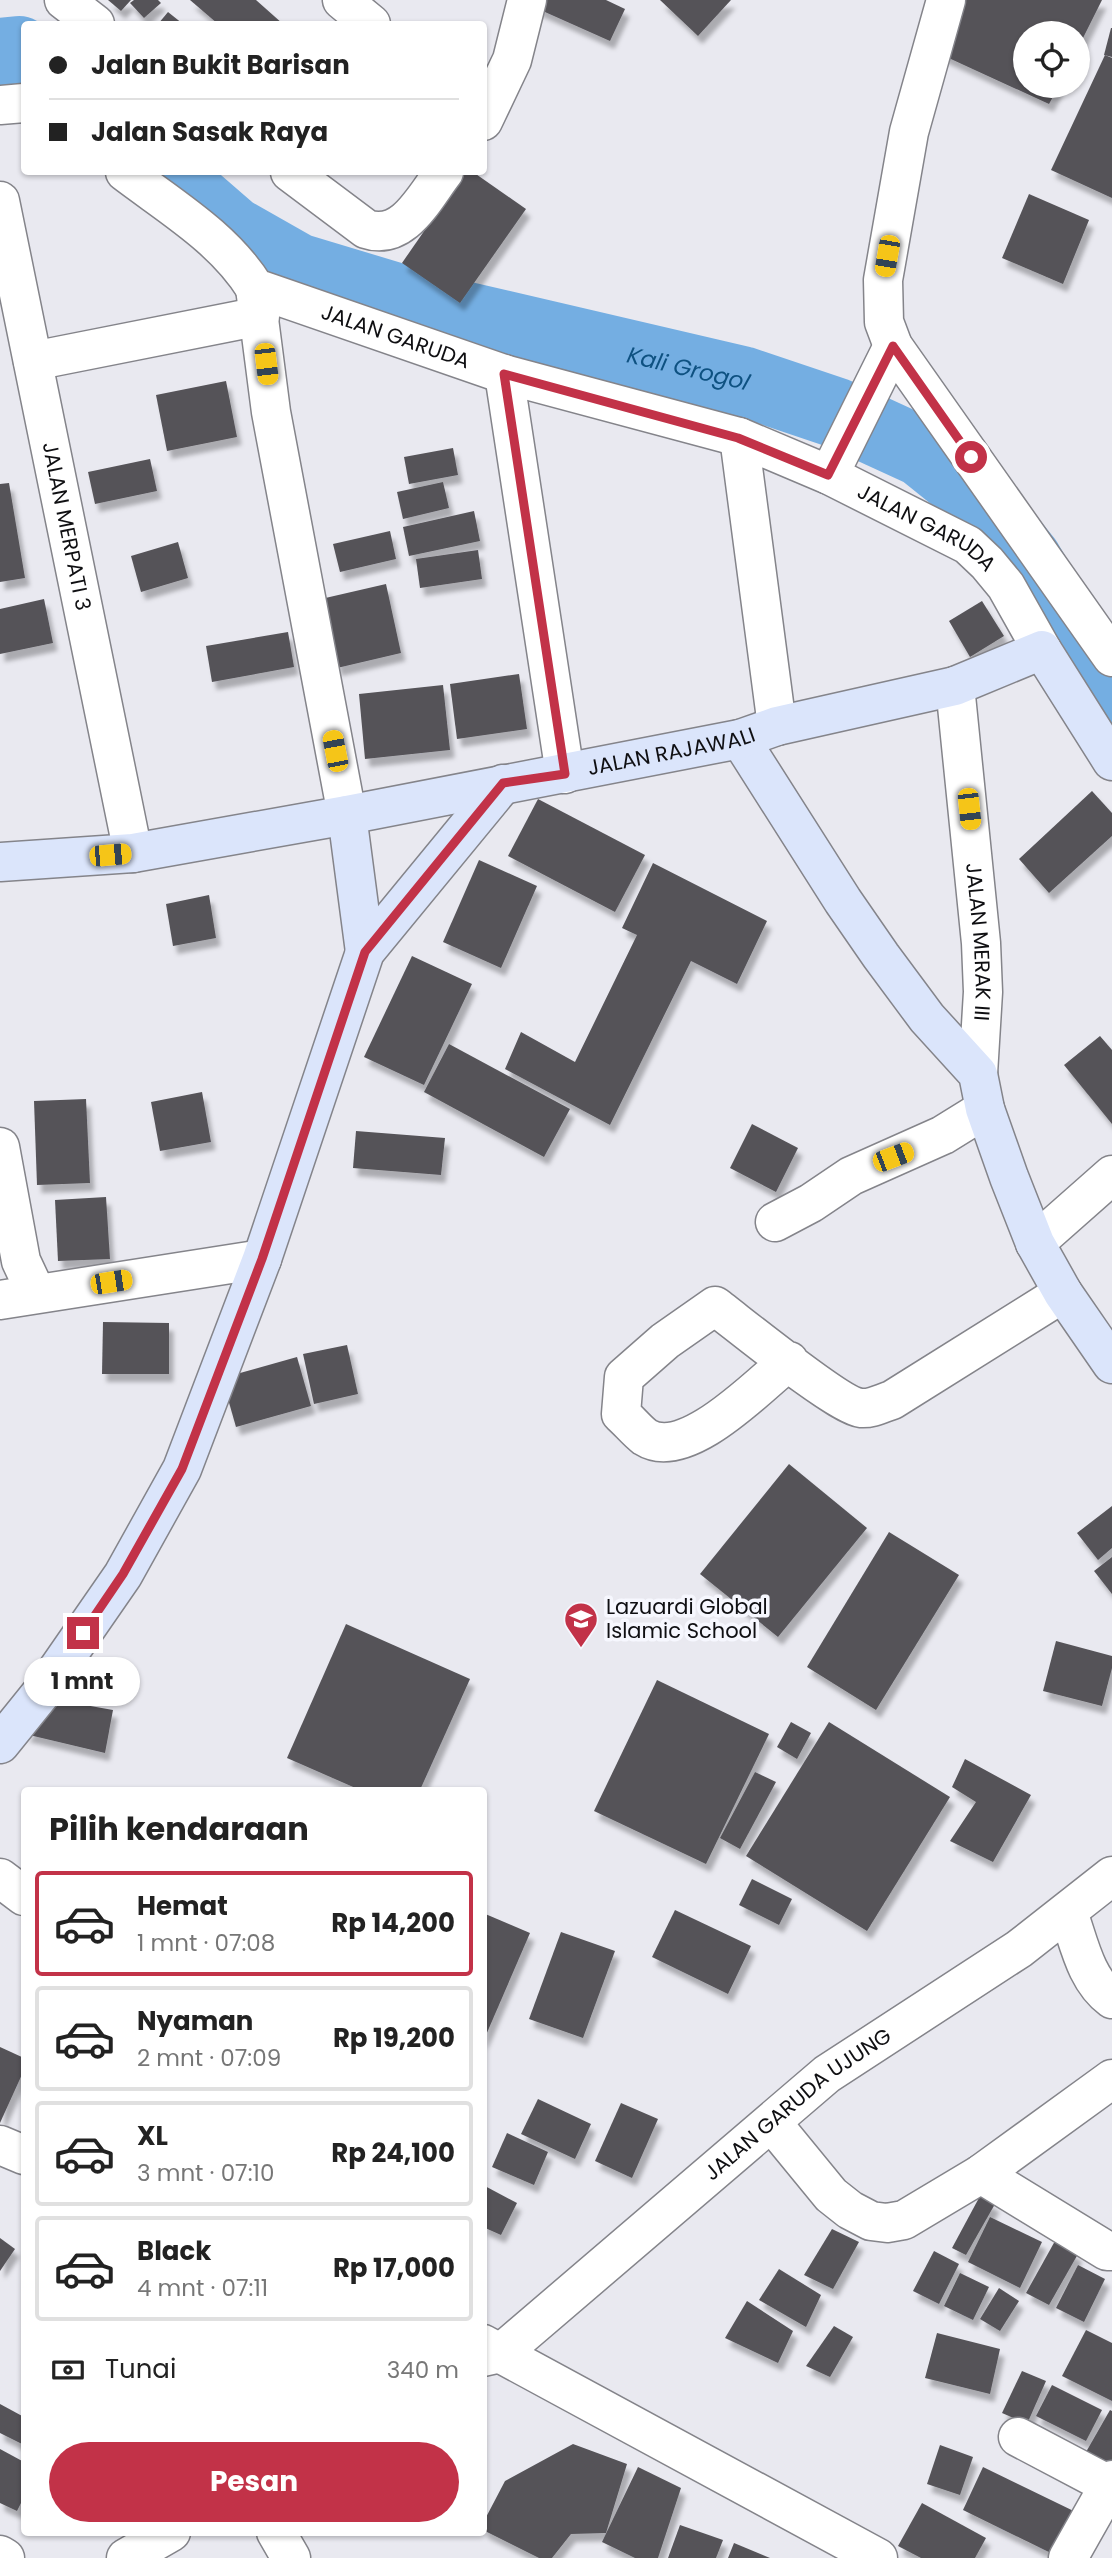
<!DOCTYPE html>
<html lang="id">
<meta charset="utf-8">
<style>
:root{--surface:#fff;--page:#f2f2f2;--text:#222;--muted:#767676;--line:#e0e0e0;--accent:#c23248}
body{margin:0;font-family:Poppins,sans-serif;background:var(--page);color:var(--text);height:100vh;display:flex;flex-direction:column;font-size:26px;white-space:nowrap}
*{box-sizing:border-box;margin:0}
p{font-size:23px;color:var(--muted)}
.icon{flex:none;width:38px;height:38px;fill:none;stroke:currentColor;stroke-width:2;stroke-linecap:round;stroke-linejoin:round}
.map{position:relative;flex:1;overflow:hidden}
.panel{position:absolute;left:21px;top:1787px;width:466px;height:749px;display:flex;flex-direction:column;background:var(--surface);border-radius:7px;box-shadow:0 2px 5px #0004}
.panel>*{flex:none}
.top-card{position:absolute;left:21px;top:21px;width:466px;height:154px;border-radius:7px;box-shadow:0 2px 5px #0004;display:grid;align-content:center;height:154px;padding:0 28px;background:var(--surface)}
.buttons{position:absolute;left:1013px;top:21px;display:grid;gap:14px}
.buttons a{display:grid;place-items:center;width:77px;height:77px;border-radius:50%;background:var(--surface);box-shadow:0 2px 5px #0004;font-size:35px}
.end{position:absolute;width:32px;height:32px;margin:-16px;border:9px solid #c23248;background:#fff;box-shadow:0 0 0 4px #fff}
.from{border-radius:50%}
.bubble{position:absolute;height:49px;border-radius:24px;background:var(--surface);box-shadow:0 2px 5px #0004;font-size:23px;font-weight:700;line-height:49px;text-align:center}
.car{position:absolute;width:21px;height:42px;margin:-21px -10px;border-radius:9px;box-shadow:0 0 5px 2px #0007;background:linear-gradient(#f5c518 24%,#345 0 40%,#f5c518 0 76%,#345 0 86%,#f5c518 0)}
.top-card b{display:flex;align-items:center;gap:24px;height:66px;font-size:26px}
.top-card b+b{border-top:2px solid var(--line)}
.top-card i{width:18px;height:18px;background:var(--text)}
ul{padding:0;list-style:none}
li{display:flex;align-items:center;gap:21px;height:105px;margin:0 14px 10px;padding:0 14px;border:4px solid var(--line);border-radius:7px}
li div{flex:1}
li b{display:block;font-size:26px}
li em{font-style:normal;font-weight:700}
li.selected{border-color:var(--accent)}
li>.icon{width:63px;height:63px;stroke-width:1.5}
h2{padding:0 28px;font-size:32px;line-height:84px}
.pay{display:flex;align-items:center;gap:18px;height:77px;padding:0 28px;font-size:26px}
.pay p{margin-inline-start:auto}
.action{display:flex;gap:14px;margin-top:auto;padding:14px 28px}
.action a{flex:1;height:80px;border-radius:42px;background:var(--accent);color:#fff;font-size:28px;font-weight:700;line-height:80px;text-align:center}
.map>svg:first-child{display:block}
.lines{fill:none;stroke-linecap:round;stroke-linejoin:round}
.river{stroke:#74aee2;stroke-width:70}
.building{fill:#555358;filter:url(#shadow)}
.street-casing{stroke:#84848a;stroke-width:41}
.secondary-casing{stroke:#84848a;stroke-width:41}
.street{stroke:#fff;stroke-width:38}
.secondary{stroke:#dbe5fb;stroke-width:38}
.route{stroke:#c23248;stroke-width:9}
.labels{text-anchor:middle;stroke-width:7;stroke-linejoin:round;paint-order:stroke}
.street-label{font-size:21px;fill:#0f0f12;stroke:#f6f7fe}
.poi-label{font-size:21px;fill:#0f0f12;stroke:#f6f7fe;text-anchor:start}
.water-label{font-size:23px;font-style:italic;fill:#0e5181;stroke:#f6f7fe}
</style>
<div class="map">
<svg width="1112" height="2558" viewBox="0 0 1112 2558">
<defs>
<filter id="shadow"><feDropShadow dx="4.5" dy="8" stdDeviation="2" flood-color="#0004"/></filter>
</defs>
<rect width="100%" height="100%" fill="#e9e9f0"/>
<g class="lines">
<g class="river">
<path d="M0 53 19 51 24 54"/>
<path id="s1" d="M164 172 232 231 297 268 433 309 742 381 837 413 922 452 972 492 1027 560 1112 705"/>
</g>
</g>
<g class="building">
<path d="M108 0H131L121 11Z"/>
<path d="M134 0H158L161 3 144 18 130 3Z"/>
<path d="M190 0H256L283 24H218Z"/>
<path d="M540 0H606L625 9 610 41 536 8Z"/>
<path d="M660 0H731L698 36Z"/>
<path d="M955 0H1102L1078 48V33H1026V86H1059L1049 104 940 54Z"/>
<path d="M168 12 183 24H158Z"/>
<path d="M1111 28H1112V57L1104 55Z"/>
<path d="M1105 55 1112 58V198L1051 170Z"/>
<path d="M465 172H473L526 209 460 303 402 263Z"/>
<path d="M1029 194 1089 220 1063 284 1002 258Z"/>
<path d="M226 381 237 437 167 451 156 395Z"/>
<path d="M453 448 458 475 409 484 404 457Z"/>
<path d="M150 459 157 491 95 504 88 472Z"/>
<path d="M443 482 449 508 403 519 397 492Z"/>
<path d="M9 483 25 578 0 582V484Z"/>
<path d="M474 511 480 541 409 556 403 527Z"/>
<path d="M390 531 396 559 340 572 333 544Z"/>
<path d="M178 542 188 578 141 592 131 556Z"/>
<path d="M478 550 482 579 420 588 416 559Z"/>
<path d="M386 584 401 653 337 668 321 599Z"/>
<path d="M44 599 53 643 0 654V609Z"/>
<path d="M982 601 1004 636 970 657 949 621Z"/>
<path d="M288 632 294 667 212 682 206 646Z"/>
<path d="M519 674 527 729 457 739 450 684Z"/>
<path d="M443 685 450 750 365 759 359 694Z"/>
<path d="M1092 791 1112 813V836L1049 893 1019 859Z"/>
<path d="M538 799 645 855 615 912 508 856Z"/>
<path d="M479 860 537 886 501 968 443 942Z"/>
<path d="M653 863 767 921 737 984 691 961 610 1125 505 1069 521 1032 575 1062 637 935 622 928Z"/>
<path d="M209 895 216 938 173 946 166 904Z"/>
<path d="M412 956 472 984 424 1085 364 1057Z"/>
<path d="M1100 1036 1112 1050V1124L1064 1065Z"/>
<path d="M449 1044 570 1109 544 1157 424 1092Z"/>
<path d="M202 1092 211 1142 160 1151 151 1102Z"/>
<path d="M86 1099 90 1183 37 1185 34 1101Z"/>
<path d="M752 1124 798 1148 776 1192 730 1168Z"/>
<path d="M356 1131 445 1138 441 1175 353 1168Z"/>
<path d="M106 1197 110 1259 58 1261 55 1200Z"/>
<path d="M103 1322 169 1323V1374H102Z"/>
<path d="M347 1345 358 1394 314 1404 303 1354Z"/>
<path d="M297 1357 311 1406 236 1427 222 1378Z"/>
<path d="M789 1464 867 1528 778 1637 700 1574Z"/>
<path d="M1112 1506V1548L1098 1560 1077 1533Z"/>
<path d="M889 1532 959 1575 876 1710 807 1667Z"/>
<path d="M1112 1557V1594L1094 1571Z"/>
<path d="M346 1624 470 1679 420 1790H360L287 1758Z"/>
<path d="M1056 1641 1112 1656V1668L1102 1706 1043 1691Z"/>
<path d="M657 1680 769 1734 706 1864 594 1811Z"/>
<path d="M51 1699 113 1710 105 1753 25 1734Z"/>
<path d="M791 1722 811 1733 797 1759 777 1747Z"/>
<path d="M829 1722 950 1797 867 1931 746 1856Z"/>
<path d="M965 1759 1031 1795 993 1862 950 1841 976 1802 952 1787Z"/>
<path d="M755 1772 776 1782 740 1849 720 1838Z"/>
<path d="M752 1879 792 1899 779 1925 739 1905Z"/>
<path d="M675 1910 751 1946 728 1994 652 1957Z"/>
<path d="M483 1913 530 1933 483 2042Z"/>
<path d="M561 1932 615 1951 583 2038 529 2019Z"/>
<path d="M0 2047 24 2058V2070L0 2123Z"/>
<path d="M538 2099 591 2124 575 2159 521 2134Z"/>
<path d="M621 2103 658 2119 632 2178 595 2161Z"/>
<path d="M507 2133 548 2152 534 2185 492 2167Z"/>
<path d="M483 2185 517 2203 501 2235 483 2227Z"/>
<path d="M980 2196 995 2204 966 2255 952 2248Z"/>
<path d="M990 2217 1042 2242 1020 2288 968 2262Z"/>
<path d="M832 2229 859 2242 833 2289 804 2275Z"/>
<path d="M0 2238 15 2249 0 2271Z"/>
<path d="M1055 2241 1078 2254 1049 2305 1026 2293Z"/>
<path d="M934 2251 959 2264 939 2304 913 2291Z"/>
<path d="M1078 2265 1105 2279 1084 2322 1056 2308Z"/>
<path d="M779 2269 821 2295 806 2327 759 2300Z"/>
<path d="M960 2273 989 2287 973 2320 944 2306Z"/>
<path d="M999 2288 1019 2301 1000 2331 980 2319Z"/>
<path d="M747 2301 793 2331 778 2363 725 2338Z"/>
<path d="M834 2326 853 2337 830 2377 806 2366Z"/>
<path d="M1086 2330 1112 2343V2401L1062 2376Z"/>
<path d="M937 2333 1000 2349 990 2394 925 2378Z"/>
<path d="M1022 2371 1046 2381 1027 2424 1002 2413Z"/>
<path d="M1052 2385 1102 2410 1086 2441 1036 2416Z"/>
<path d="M0 2404 24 2417V2445L0 2433Z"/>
<path d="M1110 2410 1112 2411V2467L1086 2452Z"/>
<path d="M573 2444 627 2464 606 2533 571 2534 552 2558H539L483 2530V2523L505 2481Z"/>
<path d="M940 2445 973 2457 960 2495 927 2484Z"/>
<path d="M0 2449 24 2462V2497L17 2511 0 2503Z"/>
<path d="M638 2467 681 2488 658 2558H635L602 2542Z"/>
<path d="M983 2467 1086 2517 1061 2558 963 2510Z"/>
<path d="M922 2503 986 2538 975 2558H921L898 2546Z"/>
<path d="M680 2525 723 2540 716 2558H668Z"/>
<path d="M734 2543 770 2558H728Z"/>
</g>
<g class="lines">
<g class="street-casing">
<g id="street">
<path d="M64 0 95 24"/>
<path d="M342 0 371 24"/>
<path d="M946 0 909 132 883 280 884 322 893 346 1112 657"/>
<path d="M0 105 24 103"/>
<path d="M483 121 512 60 527 0"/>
<path id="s2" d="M125 172C171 207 224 238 255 288L504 374 739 437 829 475 968 545 987 563 1006 586 1042 650"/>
<path d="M290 172 366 229C404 242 425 196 444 172"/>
<path id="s3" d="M0 201 133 853"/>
<path d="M255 288 271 412 347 815"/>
<path d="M33 361 260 316"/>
<path d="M504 374 565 774"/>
<path d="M739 437 777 726"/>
<path d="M829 475 893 346"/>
<path id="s4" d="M955 686 981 943 983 992 978 1074"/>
<path d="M0 1147 21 1261 36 1293"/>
<path d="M775 1222 811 1203 851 1176 943 1135 985 1109"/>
<path d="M1035 1243 1112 1175"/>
<path d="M0 1300 262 1259"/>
<path d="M789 1361C760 1384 686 1463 645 1437 637 1431 629 1421 621 1414L624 1377 665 1341 715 1306C739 1324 839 1406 861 1408 872 1409 882 1403 892 1400L1063 1293"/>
<path d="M0 1878 24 1896"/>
<path d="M1068 1912C1079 1942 1085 1979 1112 1999"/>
<path d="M772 2123 831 2195 850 2210 871 2221 887 2223 904 2220 981 2174 1112 2079"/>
<path d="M0 2145 24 2155"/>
<path d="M981 2174 1107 2251H1112"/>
<path d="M483 2344 878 2558"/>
<path id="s5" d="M483 2357 501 2353 827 2074 1019 1949 1112 1876"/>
<path d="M1018 2437 1109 2485"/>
<path d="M276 2532 291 2558"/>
<path d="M0 2555 5 2558"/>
<path d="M126 2558 171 2532"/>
<path d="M1068 2558 1112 2480"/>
</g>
</g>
<g class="secondary-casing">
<g id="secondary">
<path d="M740 739 843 901 881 956 927 1018 978 1074 985 1109 1009 1177 1035 1243 1063 1293 1112 1364"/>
<path d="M347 815 365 952"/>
<path id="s6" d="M0 862 133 853 347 815 740 739 777 726 955 686 1042 650 1112 761"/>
<path d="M0 1744 42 1692 123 1575 182 1469 262 1259 365 952 503 784"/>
</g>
</g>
<use href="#street" class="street"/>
<use href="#secondary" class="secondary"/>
</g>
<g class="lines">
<path class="route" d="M83 1633 123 1574 182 1469 262 1259 365 952 503 783 565 774 504 374 738 438 828 475 893 346 971 457"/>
</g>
<defs>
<g id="school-pin" transform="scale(1.75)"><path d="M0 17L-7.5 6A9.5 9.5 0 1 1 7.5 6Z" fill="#c23248" stroke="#f6f7fe"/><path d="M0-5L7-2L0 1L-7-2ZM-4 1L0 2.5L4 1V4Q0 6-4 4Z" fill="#fff"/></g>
</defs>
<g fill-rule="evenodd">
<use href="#school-pin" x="581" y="1619"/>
</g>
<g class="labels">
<g class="street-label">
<text dy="7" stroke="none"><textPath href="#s2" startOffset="324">JALAN GARUDA</textPath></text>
<text dy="7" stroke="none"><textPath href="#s3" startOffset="332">JALAN MERPATI 3</textPath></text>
<text dy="7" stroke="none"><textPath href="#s2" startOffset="891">JALAN GARUDA</textPath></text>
<text dy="7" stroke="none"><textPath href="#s6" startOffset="681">JALAN RAJAWALI</textPath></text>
<text dy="7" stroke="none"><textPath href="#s4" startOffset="257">JALAN MERAK III</textPath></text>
<text dy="7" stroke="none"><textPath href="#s5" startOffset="406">JALAN GARUDA UJUNG</textPath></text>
</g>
<g class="poi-label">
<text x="606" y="1614">Lazuardi Global<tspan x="606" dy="24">Islamic School</tspan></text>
</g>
<g class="water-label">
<text dy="8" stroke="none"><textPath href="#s1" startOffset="569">Kali Grogol</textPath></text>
</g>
</g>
</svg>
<div class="buttons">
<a><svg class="icon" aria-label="locate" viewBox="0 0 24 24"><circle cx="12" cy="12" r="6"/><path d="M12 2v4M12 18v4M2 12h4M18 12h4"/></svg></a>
</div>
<i class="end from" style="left:971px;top:457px"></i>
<i class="end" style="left:83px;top:1633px"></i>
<div class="bubble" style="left:24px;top:1657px;width:116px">1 mnt</div>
<i class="car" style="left:887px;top:256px;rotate:190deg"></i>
<i class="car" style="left:266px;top:364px;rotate:173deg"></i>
<i class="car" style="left:335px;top:751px;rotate:349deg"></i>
<i class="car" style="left:969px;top:809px;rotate:174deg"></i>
<i class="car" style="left:110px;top:855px;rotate:85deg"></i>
<i class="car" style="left:893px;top:1157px;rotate:69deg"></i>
<i class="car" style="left:111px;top:1282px;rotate:81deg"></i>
<div class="top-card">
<b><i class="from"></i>Jalan Bukit Barisan</b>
<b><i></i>Jalan Sasak Raya</b>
</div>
<section class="panel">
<h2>Pilih kendaraan</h2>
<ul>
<li class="selected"><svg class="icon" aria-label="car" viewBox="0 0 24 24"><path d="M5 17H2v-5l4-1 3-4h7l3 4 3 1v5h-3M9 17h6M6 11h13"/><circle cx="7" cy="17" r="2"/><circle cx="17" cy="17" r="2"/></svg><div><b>Hemat</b><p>1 mnt · 07:08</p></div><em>Rp 14,200</em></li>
<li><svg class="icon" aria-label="car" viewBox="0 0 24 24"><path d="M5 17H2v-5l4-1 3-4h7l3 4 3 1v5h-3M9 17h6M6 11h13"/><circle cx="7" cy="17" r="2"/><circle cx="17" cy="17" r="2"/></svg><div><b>Nyaman</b><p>2 mnt · 07:09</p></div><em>Rp 19,200</em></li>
<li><svg class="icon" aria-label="car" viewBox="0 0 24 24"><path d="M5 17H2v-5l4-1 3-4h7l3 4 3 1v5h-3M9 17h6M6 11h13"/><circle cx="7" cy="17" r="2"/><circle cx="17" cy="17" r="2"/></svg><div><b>XL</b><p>3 mnt · 07:10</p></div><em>Rp 24,100</em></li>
<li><svg class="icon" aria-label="car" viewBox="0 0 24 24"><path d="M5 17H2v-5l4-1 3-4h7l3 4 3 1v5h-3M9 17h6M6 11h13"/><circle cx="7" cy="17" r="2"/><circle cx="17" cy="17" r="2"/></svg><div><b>Black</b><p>4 mnt · 07:11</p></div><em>Rp 17,000</em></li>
</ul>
<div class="pay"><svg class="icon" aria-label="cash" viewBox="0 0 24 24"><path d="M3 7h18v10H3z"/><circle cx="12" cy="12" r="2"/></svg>Tunai<p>340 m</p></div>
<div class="action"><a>Pesan</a></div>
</section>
</div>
